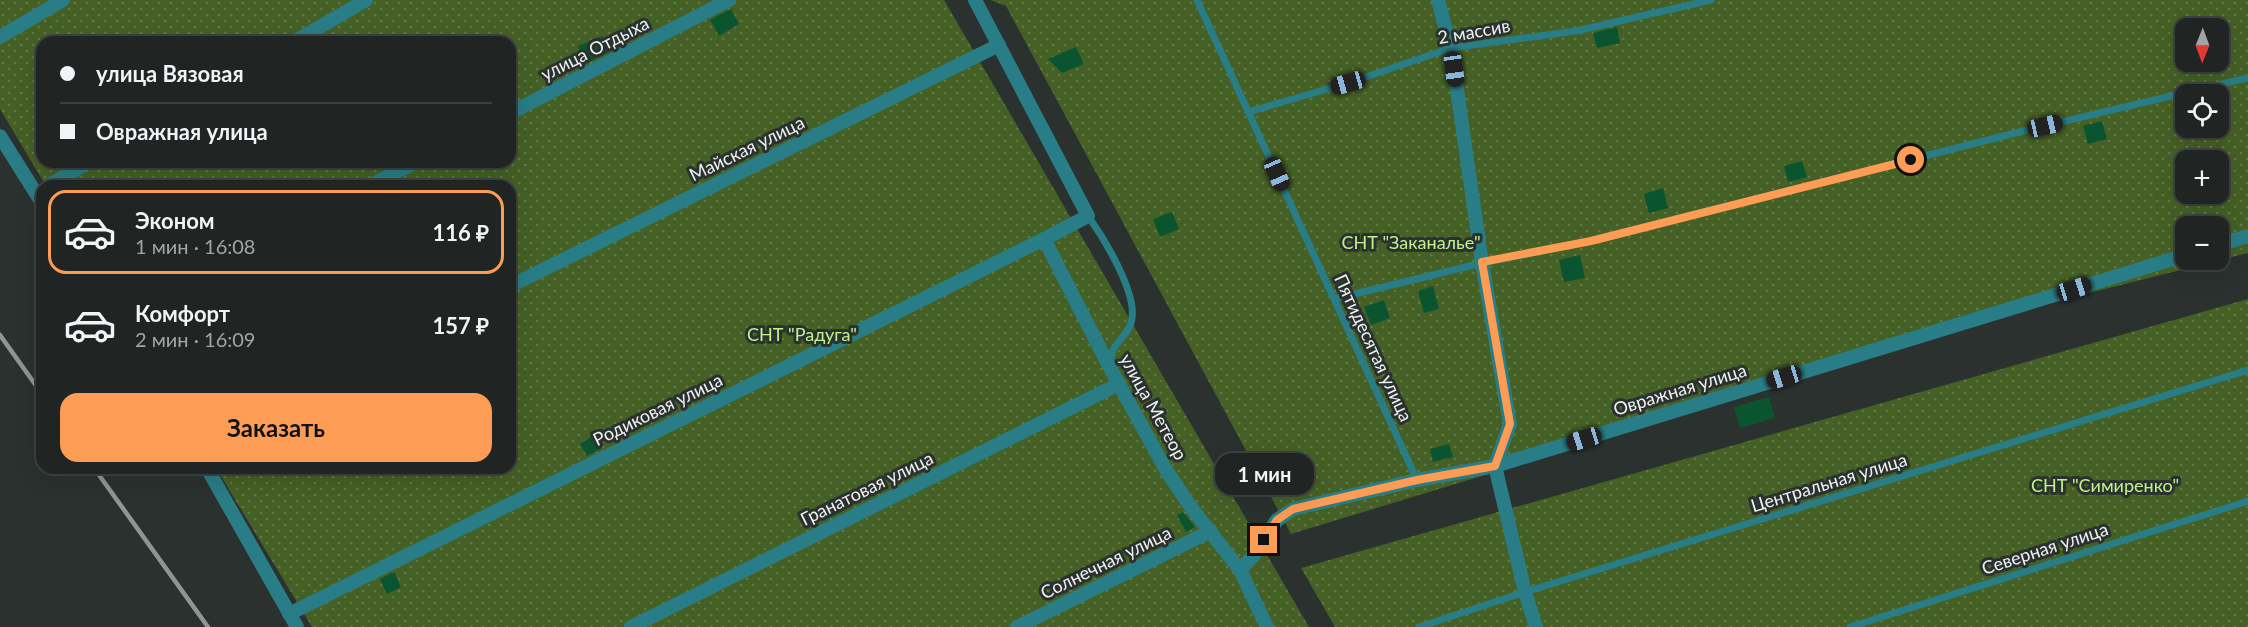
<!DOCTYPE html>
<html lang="ru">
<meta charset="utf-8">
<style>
:root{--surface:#202523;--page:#2d3130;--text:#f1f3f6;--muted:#a2a5a6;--line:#3d4241;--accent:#fd9d55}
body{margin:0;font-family:Lato,sans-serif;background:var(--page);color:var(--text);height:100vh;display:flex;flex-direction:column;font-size:22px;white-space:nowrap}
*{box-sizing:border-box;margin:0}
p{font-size:20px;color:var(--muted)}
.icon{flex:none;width:33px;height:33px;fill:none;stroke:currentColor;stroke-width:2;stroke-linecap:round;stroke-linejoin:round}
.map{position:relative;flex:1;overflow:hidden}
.side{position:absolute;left:36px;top:180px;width:480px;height:294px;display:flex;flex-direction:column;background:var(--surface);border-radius:18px;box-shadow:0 6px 24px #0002,0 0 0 2px var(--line)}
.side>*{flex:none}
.banner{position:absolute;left:36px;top:36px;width:480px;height:132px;border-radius:18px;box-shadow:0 6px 24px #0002,0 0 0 2px var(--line);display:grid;align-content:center;height:132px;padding:0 24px;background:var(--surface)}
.needle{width:39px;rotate:181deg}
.controls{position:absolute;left:2175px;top:18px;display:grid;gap:12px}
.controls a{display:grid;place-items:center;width:54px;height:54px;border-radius:12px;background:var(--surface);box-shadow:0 6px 24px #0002,0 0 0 2px var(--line);font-size:30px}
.end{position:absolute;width:27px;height:27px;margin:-14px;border:8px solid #fd9d55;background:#111;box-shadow:0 0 0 3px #111}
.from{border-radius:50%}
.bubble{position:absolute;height:42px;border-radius:18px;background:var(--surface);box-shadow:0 6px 24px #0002,0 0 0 2px var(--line);font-size:20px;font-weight:700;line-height:42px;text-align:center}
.car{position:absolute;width:18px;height:36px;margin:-18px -9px;border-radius:8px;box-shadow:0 0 4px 2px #0007;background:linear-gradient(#222 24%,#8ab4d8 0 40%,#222 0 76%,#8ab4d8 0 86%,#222 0)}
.banner b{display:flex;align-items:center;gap:21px;height:57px;font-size:22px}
.banner b+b{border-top:2px solid var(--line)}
.banner i{width:15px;height:15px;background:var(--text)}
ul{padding:10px 0 0;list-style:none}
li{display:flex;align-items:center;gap:18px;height:84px;margin:0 12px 9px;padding:0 12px;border:3px solid transparent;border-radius:18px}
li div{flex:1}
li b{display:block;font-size:22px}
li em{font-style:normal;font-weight:700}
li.selected{border-color:var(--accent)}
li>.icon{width:54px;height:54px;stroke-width:1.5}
.action{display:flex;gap:12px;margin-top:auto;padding:12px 24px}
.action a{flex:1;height:69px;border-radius:18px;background:var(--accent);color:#111;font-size:24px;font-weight:700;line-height:69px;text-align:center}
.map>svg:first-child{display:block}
.garden{fill:url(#garden-dots);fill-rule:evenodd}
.building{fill:#0a5530}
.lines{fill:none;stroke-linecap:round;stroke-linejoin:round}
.service{stroke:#297d86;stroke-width:7}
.minor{stroke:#297d86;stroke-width:14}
.rail{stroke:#8f9593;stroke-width:4.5}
.route{stroke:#fd9d55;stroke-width:8}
.labels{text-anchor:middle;stroke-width:6;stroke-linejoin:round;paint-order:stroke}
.street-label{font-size:18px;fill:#eef3f1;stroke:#2a312f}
.park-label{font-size:18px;fill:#bff389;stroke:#2a312f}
</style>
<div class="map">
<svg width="2248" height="627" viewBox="0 0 2248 627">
<defs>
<pattern id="garden-dots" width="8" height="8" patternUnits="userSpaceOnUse" patternTransform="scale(1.5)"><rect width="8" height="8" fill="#456025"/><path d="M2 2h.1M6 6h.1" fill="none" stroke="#607745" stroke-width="1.8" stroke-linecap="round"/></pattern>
</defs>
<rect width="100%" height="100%" fill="#2a312f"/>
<g class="garden">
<path d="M0 0H944L1309 627H312L216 468H510V186H46L0 109ZM42 42H510V162H42Z"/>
<path d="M991 0H2248V253L2057 301 1291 534 1006 6ZM2186 28H2218V62H2186ZM2186 94H2218V128H2186ZM2186 160H2218V194H2186ZM2186 226H2218V260H2186Z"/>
<path d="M2248 299V627H1335L1301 568Z"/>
</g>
<g class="building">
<path d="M731 9 739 24 719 36 710 20Z"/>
<path d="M1617 27 1620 43 1597 48 1593 33Z"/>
<path d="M602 36 609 52 585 64 578 46Z"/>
<path d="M1076 47 1084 64 1062 73 1048 59Z"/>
<path d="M2102 121 2107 139 2088 144 2083 126Z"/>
<path d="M1802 161 1807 177 1788 182 1784 166Z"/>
<path d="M1663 188 1668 208 1649 213 1644 194Z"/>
<path d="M1172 212 1179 229 1160 237 1153 219Z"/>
<path d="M1580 255 1585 278 1564 282 1559 260Z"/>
<path d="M1433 286 1439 309 1424 313 1418 291Z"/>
<path d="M1384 300 1390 318 1371 325 1364 307Z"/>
<path d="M1769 397 1775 418 1740 428 1734 407Z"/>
<path d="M594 435 602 448 587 456 580 444Z"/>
<path d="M1449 444 1453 457 1433 462 1430 449Z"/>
<path d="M1818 482 1821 495 1802 500 1799 488Z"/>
<path d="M833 498 841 512 823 521 815 508Z"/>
<path d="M1183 512 1195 527 1186 532 1177 515Z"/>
<path d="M394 572 401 587 387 594 380 579Z"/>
</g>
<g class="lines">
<g class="service">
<path d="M1197 0 1417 480"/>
<path d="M1248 112 1348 83 1451 48 1576 31 1711 0"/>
<path d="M1088 216C1103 237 1140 296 1131 323 1128 334 1118 340 1113 350 1112 354 1111 359 1109 364"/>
<path d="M1334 299 1482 263 1591 241 2023 131 2248 78"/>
<path d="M1419 627 1525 592 2248 370"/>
<path d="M1850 627 2248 501"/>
</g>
<g class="minor">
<path d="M975 0 1088 216 1044 239 1109 366 1166 470 1190 506 1240 570 1267 627"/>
<path d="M1438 0 1451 48 1482 263 1510 424 1495 466 1525 592 1536 627"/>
<path d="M0 37 63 0"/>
<path d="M294 42 366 0"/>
<path d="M510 113 729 0"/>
<path d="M0 136 42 203"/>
<path d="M48 186 89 162"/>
<path d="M369 186 416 162"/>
<path d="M2218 245 2248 236"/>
<path d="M510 286 999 45"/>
<path d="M207 468 297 627"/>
<path d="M1240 570 1253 556 1277 520 1293 509 1417 480 1495 466 2186 255"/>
<path d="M289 614 1044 239"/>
<path d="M631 627 1119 384"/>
<path d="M1017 627 1211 531"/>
</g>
<g class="rail">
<path d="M0 335 42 394"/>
<path d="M94 468 208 627"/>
</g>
</g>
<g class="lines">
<path class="route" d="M1264 540 1277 520 1293 509 1417 480 1495 466 1510 424 1482 262 1591 241 1911 160"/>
</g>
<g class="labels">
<g class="street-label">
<text transform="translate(1474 32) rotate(-10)" y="6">2 массив</text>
<text transform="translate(595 49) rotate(-27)" y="6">улица Отдыха</text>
<text transform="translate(747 149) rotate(-26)" y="6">Майская улица</text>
<text transform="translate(1373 348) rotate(65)" y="6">Пятидесятая улица</text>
<text transform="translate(1680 390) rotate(-17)" y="6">Овражная улица</text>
<text transform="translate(1153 407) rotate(61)" y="6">улица Метеор</text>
<text transform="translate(658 410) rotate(-26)" y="6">Родиковая улица</text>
<text transform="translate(1829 483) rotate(-17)" y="6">Центральная улица</text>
<text transform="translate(867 489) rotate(-26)" y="6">Гранатовая улица</text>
<text transform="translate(2045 549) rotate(-18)" y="6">Северная улица</text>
<text transform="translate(1106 563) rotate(-26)" y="6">Солнечная улица</text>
</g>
<g class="park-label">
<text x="1411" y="249">СНТ "Заканалье"</text>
<text x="802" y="341">СНТ "Радуга"</text>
<text x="2105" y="492">СНТ "Симиренко"</text>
</g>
</g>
</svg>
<div class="controls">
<a><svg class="needle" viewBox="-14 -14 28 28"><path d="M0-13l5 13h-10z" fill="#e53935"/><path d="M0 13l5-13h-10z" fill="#a2a5a6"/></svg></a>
<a><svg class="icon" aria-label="locate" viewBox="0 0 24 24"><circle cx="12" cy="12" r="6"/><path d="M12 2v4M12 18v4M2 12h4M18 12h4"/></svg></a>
<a>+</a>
<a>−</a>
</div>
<i class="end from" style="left:1911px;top:160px"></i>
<i class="end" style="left:1264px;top:540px"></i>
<div class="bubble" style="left:1215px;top:453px;width:99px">1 мин</div>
<i class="car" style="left:1454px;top:69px;rotate:172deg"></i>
<i class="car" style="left:1348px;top:83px;rotate:254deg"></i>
<i class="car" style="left:2045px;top:126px;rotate:77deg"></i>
<i class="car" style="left:1277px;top:174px;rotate:156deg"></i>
<i class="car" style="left:2074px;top:289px;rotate:73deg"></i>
<i class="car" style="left:1784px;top:377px;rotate:253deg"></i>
<i class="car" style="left:1584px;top:439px;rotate:253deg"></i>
<div class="banner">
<b><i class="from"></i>улица Вязовая</b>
<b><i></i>Овражная улица</b>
</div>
<section class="side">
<ul>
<li class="selected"><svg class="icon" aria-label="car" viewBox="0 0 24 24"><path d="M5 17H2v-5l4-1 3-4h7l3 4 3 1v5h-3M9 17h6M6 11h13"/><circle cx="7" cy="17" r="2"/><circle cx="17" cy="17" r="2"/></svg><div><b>Эконом</b><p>1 мин · 16:08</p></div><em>116 ₽</em></li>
<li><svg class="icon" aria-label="car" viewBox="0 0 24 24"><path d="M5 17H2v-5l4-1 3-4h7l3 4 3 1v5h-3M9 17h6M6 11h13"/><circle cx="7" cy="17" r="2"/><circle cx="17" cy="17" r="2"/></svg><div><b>Комфорт</b><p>2 мин · 16:09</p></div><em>157 ₽</em></li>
</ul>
<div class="action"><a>Заказать</a></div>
</section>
</div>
